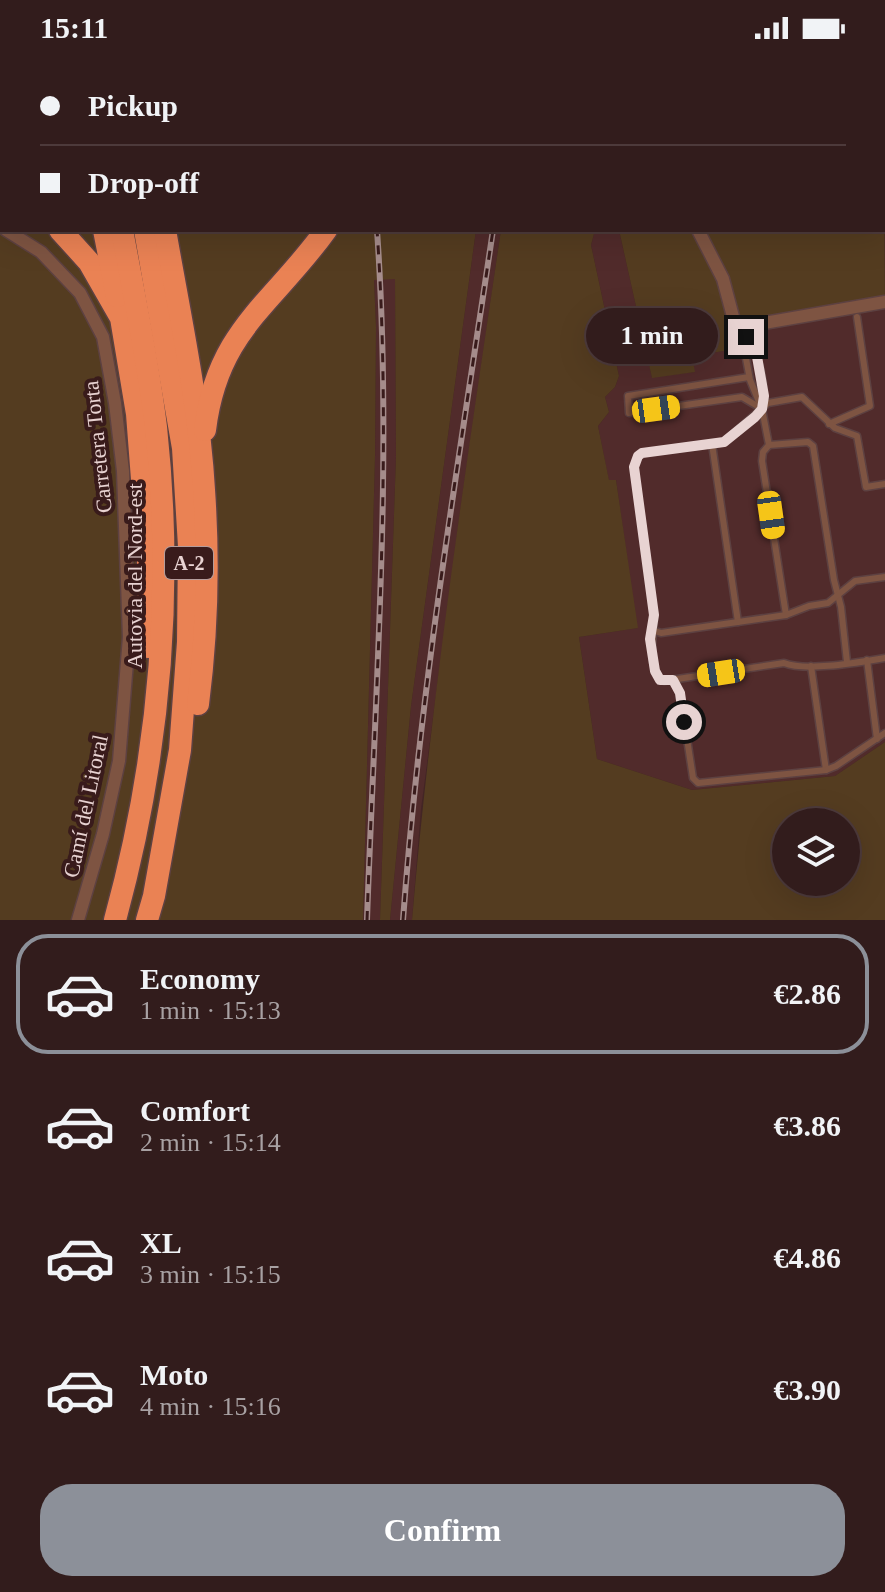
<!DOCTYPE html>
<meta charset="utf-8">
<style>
:root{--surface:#321c1c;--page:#3d2929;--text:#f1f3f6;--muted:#a8a1a3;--line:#4d3a3b;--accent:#8c9099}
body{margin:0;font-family:"Times New Roman",serif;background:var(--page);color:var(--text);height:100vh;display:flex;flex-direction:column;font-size:30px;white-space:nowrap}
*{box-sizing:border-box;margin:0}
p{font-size:26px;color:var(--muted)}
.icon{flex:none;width:44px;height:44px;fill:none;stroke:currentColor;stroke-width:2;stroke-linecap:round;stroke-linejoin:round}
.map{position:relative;height:864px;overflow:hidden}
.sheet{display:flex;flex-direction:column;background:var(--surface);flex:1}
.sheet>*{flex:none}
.guide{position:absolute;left:0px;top:0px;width:886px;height:176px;box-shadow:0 8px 32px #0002,0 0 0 2px var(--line);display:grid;align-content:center;height:176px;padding:0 40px;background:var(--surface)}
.buttons{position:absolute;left:772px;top:752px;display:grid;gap:16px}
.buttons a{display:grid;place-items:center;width:88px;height:88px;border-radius:50%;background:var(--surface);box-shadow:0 8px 32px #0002,0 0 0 2px var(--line);font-size:40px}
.end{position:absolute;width:36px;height:36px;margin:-18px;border:10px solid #e8d3d2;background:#111;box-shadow:0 0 0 4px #111}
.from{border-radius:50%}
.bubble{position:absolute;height:56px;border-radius:28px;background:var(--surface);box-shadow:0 8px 32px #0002,0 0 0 2px var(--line);font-size:26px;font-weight:600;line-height:56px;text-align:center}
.car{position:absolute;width:24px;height:48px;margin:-24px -12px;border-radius:10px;box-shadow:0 0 6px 2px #0007;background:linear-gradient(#f5c518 24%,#345 0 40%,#f5c518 0 76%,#345 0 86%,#f5c518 0)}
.guide b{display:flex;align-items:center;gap:28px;height:76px;font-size:30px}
.guide b+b{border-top:2px solid var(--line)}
.guide i{width:20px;height:20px;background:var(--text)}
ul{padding:14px 0 0;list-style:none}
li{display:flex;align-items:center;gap:24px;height:120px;margin:0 16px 12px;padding:0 24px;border:4px solid transparent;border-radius:32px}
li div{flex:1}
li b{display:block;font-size:30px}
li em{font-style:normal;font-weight:600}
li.active{border-color:var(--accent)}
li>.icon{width:72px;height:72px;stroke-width:1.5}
.primary-button{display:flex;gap:16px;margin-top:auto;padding:16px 40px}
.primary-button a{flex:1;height:92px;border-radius:32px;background:var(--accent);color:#fff;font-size:32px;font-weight:600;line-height:92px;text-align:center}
.status{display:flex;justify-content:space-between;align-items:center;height:56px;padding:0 40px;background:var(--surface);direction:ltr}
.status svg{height:22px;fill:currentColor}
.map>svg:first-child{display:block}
.built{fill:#512b2b}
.green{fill:#543c20;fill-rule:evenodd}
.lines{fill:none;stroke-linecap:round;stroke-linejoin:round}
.service-casing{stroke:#5d4141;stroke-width:9}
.minor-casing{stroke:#5d4141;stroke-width:15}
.motorway-casing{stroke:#5d4141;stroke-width:25}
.service{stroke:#7e5442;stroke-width:6}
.minor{stroke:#7e5442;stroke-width:12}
.motorway{stroke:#ea8254;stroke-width:22}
.rail-casing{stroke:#a58c8b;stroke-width:6}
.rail{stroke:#391b1b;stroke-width:3;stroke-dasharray:9;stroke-linecap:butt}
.route{stroke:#e8d3d2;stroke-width:10}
.labels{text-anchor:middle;stroke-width:8;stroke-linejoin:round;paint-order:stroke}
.shield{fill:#391b1b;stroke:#b49c9b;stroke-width:2}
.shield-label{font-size:20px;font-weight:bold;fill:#e8d3d2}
.street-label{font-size:22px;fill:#e8d3d2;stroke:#391b1b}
</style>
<div class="status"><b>15:11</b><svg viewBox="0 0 49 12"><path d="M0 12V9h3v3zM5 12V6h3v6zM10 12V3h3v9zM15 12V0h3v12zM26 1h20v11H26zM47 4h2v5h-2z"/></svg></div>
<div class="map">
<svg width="885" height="864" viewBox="0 0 885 864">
<rect width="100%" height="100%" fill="#432525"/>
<g class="built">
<path d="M476 174H501L460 457 421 753 412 864H390L411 650Z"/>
<path d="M595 174H619L652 321 694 316 692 300 729 294 731 283 753 269 885 248V686L835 720 692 734 597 703 579 581 637 572 616 424 609 425 598 370 609 356 605 341 615 331 619 320 591 189Z"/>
<path d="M374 223H395L396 401 380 864H363L375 400 376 271Z"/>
</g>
<g class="green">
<path d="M0 0 628 2H2V174H476L411 650 390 864H380L396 401 395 223 374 224 376 271 375 400 363 864H0Z"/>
<path d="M648 0H831L835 2H652Z"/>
<path d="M884 90 885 248 753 270 755 279 731 283 730 294 692 300 695 316 652 322 619 174H884Z"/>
<path d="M501 174H595L591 189 619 320 615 331 605 341 609 356 598 370 609 424H616L638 572 579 581 597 703 692 734 835 720 885 686V864H412C432 633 467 403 501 174ZM786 766H846V826H786Z"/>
</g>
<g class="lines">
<g class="service-casing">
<g id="service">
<path d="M151 0 152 2"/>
<path d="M746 281 745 297 750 324 762 353 769 389 763 396 762 405 786 559"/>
<path d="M746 281C759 300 767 329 762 353"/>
<path d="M749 321 628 340 629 357 742 341 759 351"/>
<path d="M829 368 870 350 857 261"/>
<path d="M712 388 738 566"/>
<path d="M769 389 808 386 813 390 834 524 841 551 847 606"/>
<path d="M885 428 866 431 857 380 835 372 802 341 768 347 724 386 642 397 638 400 634 411 654 559C654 580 647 604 660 624L664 625 784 607C807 616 860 606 885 602"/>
<path d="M652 574 661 577 786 559 809 550 828 547 855 525 885 521"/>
<path d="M867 604 877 683"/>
<path d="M811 610 826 714"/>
<path d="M673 624 680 637 693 722 698 727 826 714 836 710 885 677"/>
</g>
</g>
<g class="minor-casing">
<g id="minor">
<path d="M0 36H2"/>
<path d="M6 174 41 196 80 237 103 281 115 347 123 415 129 581 119 705 103 778 78 864"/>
<path d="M698 174 723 223 736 272 885 246"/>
</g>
</g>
<g class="motorway-casing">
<g id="motorway">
<path d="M71 0V2"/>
<path d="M88 0 89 2"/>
<path d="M114 0 115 2"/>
<path d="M131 0 132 2"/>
<path d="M278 0 283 2"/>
<path d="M440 2 443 0"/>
<path d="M0 104H2"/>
<path d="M0 131 2 133"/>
<path d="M60 174 89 206 121 262 137 358 148 501V591"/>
<path d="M104 174 117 240"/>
<path d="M145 174 183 392 189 490 188 586 180 694 154 840 147 864"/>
<path d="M165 174C180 260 199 347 204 434 209 506 207 578 198 648"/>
<path d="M205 374C217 274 273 248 326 174"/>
<path d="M115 864C159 703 174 538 156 371 148 305 134 239 122 174"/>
</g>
</g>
<use href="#service" class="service"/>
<use href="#minor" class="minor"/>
<use href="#motorway" class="motorway"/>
<g class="rail-casing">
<g id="rail">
<path d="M355 0V2"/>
<path d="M631 0 635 2"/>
<path d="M840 0 844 2"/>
<path d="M516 2 517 0"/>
<path d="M884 23 885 24"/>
<path d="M884 86H885"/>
<path d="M367 864C375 635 393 403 377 174"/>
<path d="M403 864C420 633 459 403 493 174"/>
</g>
</g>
<use href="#rail" class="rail"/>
</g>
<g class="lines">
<path class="route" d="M684 666 680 637 673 624H660L655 615 650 583 654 559 634 411 638 400 642 397 724 386 755 361 762 353 764 340 756 295 746 281"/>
</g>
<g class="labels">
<rect class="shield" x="165" y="491" width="48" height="32" rx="6"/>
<g class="shield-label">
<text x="189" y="514">A-2</text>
</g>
<g class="street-label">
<text transform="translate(97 391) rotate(-96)" y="8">Carretera Torta</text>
<text transform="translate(134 520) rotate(-90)" y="8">Autovia del Nord-est</text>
<text transform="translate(85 750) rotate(-78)" y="8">Camí del Litoral</text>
</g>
</g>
</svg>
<div class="buttons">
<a><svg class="icon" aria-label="layers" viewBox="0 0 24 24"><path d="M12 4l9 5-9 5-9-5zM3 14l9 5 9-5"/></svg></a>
</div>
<i class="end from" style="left:684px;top:666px"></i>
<i class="end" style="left:746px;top:281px"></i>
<div class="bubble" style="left:586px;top:252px;width:132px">1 min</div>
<i class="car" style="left:656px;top:353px;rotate:82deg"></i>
<i class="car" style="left:771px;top:459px;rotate:172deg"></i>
<i class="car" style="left:721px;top:617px;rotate:261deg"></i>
<div class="guide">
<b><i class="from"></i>Pickup</b>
<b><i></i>Drop-off</b>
</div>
</div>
<section class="sheet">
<ul>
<li class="active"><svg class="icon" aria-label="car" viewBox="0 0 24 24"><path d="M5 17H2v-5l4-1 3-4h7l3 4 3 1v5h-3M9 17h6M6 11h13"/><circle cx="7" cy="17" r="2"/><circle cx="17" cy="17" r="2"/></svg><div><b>Economy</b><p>1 min · 15:13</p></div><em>€2.86</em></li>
<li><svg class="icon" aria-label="car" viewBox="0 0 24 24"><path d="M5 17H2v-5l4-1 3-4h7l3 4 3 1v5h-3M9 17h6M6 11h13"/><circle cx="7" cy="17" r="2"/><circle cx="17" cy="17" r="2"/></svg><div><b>Comfort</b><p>2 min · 15:14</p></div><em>€3.86</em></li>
<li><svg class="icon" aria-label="car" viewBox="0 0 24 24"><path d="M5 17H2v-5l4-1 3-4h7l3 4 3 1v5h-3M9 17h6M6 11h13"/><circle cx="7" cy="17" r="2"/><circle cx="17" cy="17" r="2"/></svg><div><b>XL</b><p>3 min · 15:15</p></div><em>€4.86</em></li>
<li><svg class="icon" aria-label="car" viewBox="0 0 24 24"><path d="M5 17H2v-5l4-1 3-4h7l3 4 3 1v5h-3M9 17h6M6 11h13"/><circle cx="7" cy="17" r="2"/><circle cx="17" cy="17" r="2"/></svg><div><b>Moto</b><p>4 min · 15:16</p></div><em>€3.90</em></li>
</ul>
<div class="primary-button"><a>Confirm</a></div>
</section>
